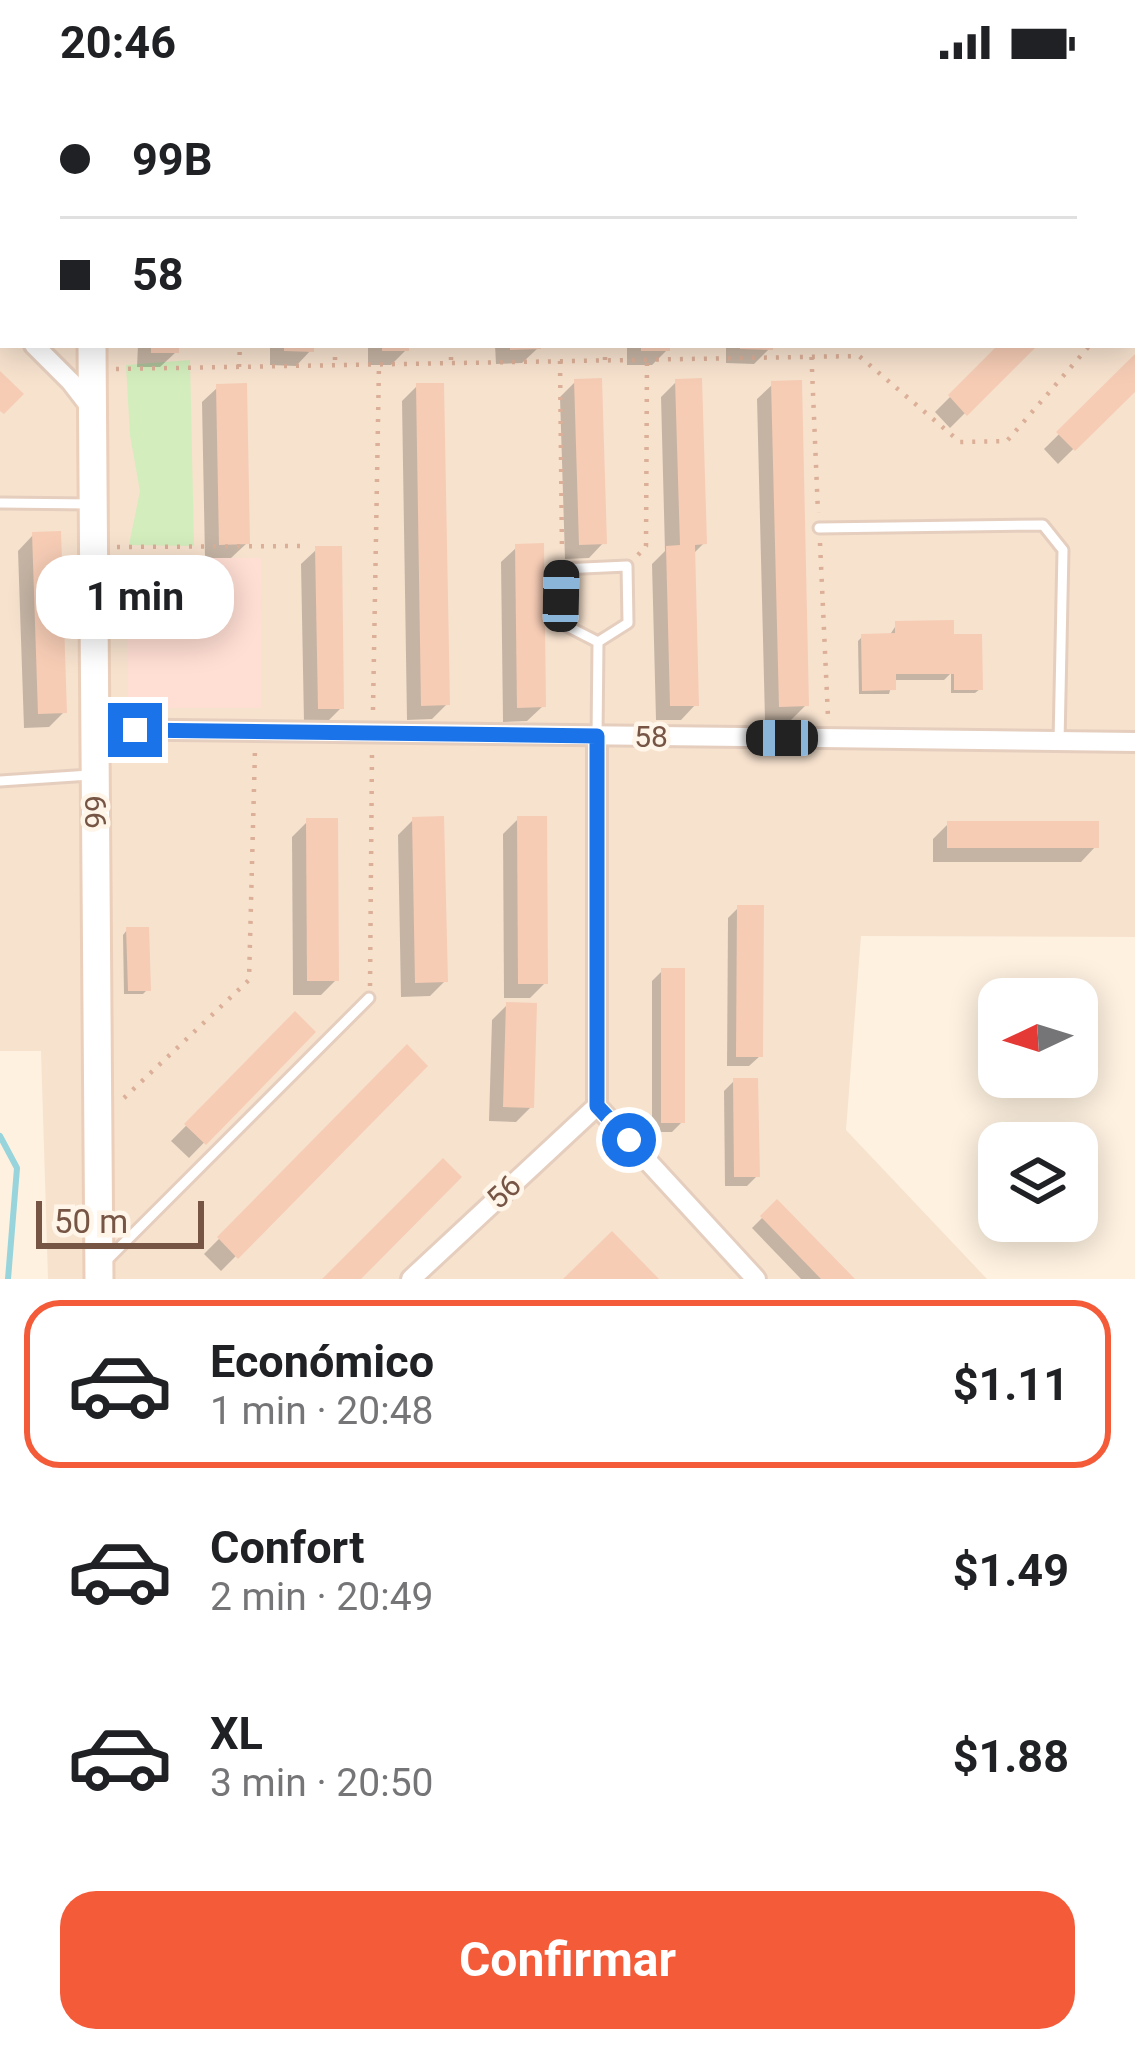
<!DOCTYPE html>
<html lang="es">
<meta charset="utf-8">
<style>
:root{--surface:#fff;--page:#f2f2f2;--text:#202124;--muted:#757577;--line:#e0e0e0;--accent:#f45b39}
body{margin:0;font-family:Roboto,sans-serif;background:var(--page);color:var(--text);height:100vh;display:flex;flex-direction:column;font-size:45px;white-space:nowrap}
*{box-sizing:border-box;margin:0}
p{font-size:39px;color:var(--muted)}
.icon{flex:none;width:66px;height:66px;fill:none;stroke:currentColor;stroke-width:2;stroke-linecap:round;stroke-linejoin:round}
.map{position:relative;height:1195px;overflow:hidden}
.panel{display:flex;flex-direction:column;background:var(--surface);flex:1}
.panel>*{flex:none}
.guide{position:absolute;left:0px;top:0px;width:1137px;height:264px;box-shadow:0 6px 30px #0003;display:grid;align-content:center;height:264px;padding:0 60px;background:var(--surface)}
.needle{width:78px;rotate:266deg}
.tools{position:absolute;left:978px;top:894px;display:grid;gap:24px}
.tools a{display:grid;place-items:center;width:120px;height:120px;border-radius:24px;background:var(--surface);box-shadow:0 6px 30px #0003;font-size:60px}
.scale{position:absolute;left:36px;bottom:30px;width:168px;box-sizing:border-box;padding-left:12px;border:6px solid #775545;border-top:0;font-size:33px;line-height:42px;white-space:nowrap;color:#775545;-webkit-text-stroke:9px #fff5e8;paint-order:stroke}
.end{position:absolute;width:54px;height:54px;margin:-27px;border:15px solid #1a73e8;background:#fff;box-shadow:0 0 0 6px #fff}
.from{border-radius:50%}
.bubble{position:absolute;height:84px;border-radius:36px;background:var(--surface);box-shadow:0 6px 30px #0003;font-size:39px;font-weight:700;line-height:84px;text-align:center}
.car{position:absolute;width:36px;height:72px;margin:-36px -18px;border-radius:15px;box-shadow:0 0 9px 3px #0007;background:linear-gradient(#222 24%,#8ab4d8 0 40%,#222 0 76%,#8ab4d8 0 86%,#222 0)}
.guide b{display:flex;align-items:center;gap:42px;height:114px;font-size:45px}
.guide b+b{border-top:3px solid var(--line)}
.guide i{width:30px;height:30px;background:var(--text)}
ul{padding:21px 0 0;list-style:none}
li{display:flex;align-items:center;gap:36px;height:168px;margin:0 24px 18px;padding:0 36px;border:6px solid transparent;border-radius:36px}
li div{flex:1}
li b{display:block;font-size:45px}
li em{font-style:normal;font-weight:700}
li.current{border-color:var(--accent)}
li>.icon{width:108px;height:108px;stroke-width:1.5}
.action{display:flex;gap:24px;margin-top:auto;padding:24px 60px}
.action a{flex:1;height:138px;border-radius:36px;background:var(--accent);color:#fff;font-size:48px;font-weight:700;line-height:138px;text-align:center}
.status{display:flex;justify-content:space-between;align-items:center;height:84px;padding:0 60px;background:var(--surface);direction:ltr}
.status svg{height:33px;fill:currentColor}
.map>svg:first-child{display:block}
.residential{fill:#f7e2ce}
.commercial{fill:#ffded3}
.green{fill:#d3edbd}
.shadow{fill:#0003}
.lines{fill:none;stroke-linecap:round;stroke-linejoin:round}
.stream{stroke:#98d4dc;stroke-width:6}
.building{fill:#f6ccb5}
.lane-casing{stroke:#e5cebe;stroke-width:15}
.street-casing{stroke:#e5cebe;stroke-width:24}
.secondary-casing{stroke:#ebcfba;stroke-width:33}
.path{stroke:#dbaf98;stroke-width:4.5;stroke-dasharray:3 9;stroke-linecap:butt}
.lane{stroke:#fff;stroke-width:9}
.street{stroke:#fff;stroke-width:18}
.secondary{stroke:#fff;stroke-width:27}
.route{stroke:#1a73e8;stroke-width:15}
.labels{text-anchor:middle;stroke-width:9;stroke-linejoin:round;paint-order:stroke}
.street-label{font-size:30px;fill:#775545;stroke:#fff5e8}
</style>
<div class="status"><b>20:46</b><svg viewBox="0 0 49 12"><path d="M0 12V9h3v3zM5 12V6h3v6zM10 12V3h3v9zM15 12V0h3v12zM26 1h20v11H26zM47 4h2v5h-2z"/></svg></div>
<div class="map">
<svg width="1135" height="1195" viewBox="0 0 1135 1195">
<rect width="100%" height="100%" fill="#fef1e0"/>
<path class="residential" d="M0 0 558 3H3V261H1134V3H938L1135 1V853L861 852 846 1046 987 1195H48L41 967H0Z"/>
<path class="commercial" d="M128 473 261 474V624H128Z"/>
<path class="green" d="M190 276 194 462 129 461 140 407 130 351 126 281Z"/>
<g class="shadow">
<path d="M138 261H176V268L160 283H137Z"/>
<path d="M270 261H311V266L296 282 270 281Z"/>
<path d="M368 261H406V266L391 281H368Z"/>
<path d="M495 261H538V264L522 279 496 280Z"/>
<path d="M627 261H667V266L652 281H627Z"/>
<path d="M726 261H770V264L754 280 726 279Z"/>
<path d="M1002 261H1033L950 344 935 328Z"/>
<path d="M1135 275V304L1058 380 1044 365Z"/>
<path d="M575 298 604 458 589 474 565 475 560 313Z"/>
<path d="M676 298 704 459 693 470 696 620 681 636H656L652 480 665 467 661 313Z"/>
<path d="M773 300 806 621 791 636H765L757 315Z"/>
<path d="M417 302 447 620 432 635 407 636 402 317Z"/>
<path d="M218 303 247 459 231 474H205L202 318Z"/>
<path d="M33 451 64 628 49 643 24 644 18 467Z"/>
<path d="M517 463 543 622 527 637 503 638 501 478Z"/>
<path d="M317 465 341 624 326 639H304L301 480Z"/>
<path d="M897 540 951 553 980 605 975 609H951V589L944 596H893L889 610H859L858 557 862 553 889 552Z"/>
<path d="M518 735 545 899 530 914H504L503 750Z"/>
<path d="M413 736 445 897 430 912 401 913 398 751Z"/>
<path d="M308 737 336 896 321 911H293L292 753Z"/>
<path d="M948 740 1096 762 1081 778H933V755Z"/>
<path d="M738 824 760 972 749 982H727L728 834Z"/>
<path d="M127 846 148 905 143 910H124L123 851Z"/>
<path d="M662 887 682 1038 672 1048H652V897Z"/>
<path d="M507 921 531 1023 516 1038 489 1037 492 936Z"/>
<path d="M295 931 312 948 189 1074 171 1057Z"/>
<path d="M407 965 424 982 221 1187 204 1170Z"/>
<path d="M734 997 757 1092 747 1102H725L724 1007Z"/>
<path d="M777 1119 851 1195H801L752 1144Z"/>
</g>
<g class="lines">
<path class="stream" d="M0 1052 17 1084 8 1195"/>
</g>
<g class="building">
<rect x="151" y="261" width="28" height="8"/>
<path d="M284 261H314V268L284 267Z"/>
<rect x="382" y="261" width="27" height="6"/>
<path d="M510 261H541V265L510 266Z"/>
<rect x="641" y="261" width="29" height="6"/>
<path d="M740 261H773V266L740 265Z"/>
<path d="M998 261H1038L967 332 948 311Z"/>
<path d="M1135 270V308L1075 367 1056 348Z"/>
<path d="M0 287 24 310 4 330 0 327Z"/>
<path d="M602 294 607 460 579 461 574 295Z"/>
<path d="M702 294 707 460 695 461 699 622H670L666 462 680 461 675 295Z"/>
<path d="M802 296 809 622 779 623 771 297Z"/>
<path d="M247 299 250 460 219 461 216 300Z"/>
<path d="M416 299H444L450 621 421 622Z"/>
<path d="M61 447 67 629 38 630 32 448Z"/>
<path d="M544 459 546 623 517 624 515 460Z"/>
<path d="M315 462H342L344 625H318Z"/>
<path d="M954 536V550H982L983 606H954V590H896V606L862 607 861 550 895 549V537Z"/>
<path d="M444 732 448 898 415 899 412 733Z"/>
<path d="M517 732H547L548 900H518Z"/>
<path d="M306 734H338L339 897H307Z"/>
<rect x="947" y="737" width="152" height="27"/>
<path d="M737 821H764L763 973H736Z"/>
<path d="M126 843H149L151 907H128Z"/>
<rect x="661" y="884" width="24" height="155"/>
<path d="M506 918 537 919 534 1024 503 1023Z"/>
<path d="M295 927 316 948 206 1061 184 1040Z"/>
<path d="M407 960 428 982 238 1175 217 1153Z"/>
<path d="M733 994H758L760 1093H734Z"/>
<path d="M443 1074 462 1093 361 1195H322Z"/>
<path d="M777 1115 855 1195H821L760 1132Z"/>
<path d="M612 1147 659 1195H563Z"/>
</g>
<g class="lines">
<g class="lane-casing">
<g id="lane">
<path d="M530 0V3"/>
<path d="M797 0V3"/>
<path d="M627 3V0"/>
<path d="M0 419 91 420"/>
<path d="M819 444 1043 441 1063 466 1059 658"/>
<path d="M597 653 598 558 628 539 627 482 562 485 561 539 598 558"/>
<path d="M0 697 90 691"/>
<path d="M107 1176 369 914"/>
</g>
</g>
<g class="street-casing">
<g id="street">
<path d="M0 228 3 231"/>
<path d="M34 261 71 298 91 324"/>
<path d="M95 645 1135 658"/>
<path d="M597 1022V653"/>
<path d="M597 1022 756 1195"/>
<path d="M411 1195 597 1022"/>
</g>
</g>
<g class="secondary-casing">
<g id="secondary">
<path d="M91 3V0"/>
<path d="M0 22H3"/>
<path d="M1134 23H1135"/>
<path d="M92 261 99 1195"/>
</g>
</g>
<g class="path">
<path d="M1134 210 1135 209"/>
<path d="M335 261V279"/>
<path d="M451 261V279"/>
<path d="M605 261V276"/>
<path d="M811 261 818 429"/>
<path d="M560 277 562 469"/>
<path d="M239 283 240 261"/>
<path d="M116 285 859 272 960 358 1007 357 1090 261"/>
<path d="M820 459 828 633"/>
<path d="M117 463 302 462"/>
<path d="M638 471 646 462 647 275"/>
<path d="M373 626 379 280"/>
<path d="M370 902 372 668"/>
<path d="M124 1014 249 896 255 665"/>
</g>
<use href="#lane" class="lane"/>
<use href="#street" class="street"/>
<use href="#secondary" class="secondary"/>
</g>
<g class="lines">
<path class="route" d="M135 646 597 652V1022L629 1056"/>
</g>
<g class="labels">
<g class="street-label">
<text x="651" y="663">58</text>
<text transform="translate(96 728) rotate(-90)" y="10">99</text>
<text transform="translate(504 1108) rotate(-43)" y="10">56</text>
</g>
</g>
</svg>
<div class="tools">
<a><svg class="needle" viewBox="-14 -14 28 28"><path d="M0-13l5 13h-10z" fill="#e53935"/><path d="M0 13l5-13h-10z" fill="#757577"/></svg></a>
<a><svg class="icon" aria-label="layers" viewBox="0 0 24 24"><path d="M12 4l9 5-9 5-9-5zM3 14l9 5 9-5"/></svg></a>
</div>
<div class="scale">50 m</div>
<i class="end from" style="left:629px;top:1056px"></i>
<i class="end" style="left:135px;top:646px"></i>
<div class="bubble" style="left:36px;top:471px;width:198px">1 min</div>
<i class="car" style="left:561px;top:512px;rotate:1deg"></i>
<i class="car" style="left:782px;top:654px;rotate:270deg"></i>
<div class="guide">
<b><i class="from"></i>99B</b>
<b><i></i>58</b>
</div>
</div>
<section class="panel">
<ul>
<li class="current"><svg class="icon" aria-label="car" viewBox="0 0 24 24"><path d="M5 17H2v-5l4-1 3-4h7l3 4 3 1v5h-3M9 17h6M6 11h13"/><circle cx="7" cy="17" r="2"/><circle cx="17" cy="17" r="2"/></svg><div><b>Económico</b><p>1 min · 20:48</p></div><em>$1.11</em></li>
<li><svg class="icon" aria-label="car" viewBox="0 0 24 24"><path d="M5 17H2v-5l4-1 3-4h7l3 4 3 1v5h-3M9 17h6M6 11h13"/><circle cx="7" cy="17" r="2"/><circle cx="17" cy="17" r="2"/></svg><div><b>Confort</b><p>2 min · 20:49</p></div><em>$1.49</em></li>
<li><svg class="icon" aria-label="car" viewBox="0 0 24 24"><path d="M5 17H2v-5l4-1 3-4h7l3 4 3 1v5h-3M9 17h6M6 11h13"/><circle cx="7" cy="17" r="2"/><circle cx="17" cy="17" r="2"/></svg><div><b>XL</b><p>3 min · 20:50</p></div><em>$1.88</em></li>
</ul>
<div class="action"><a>Confirmar</a></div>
</section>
